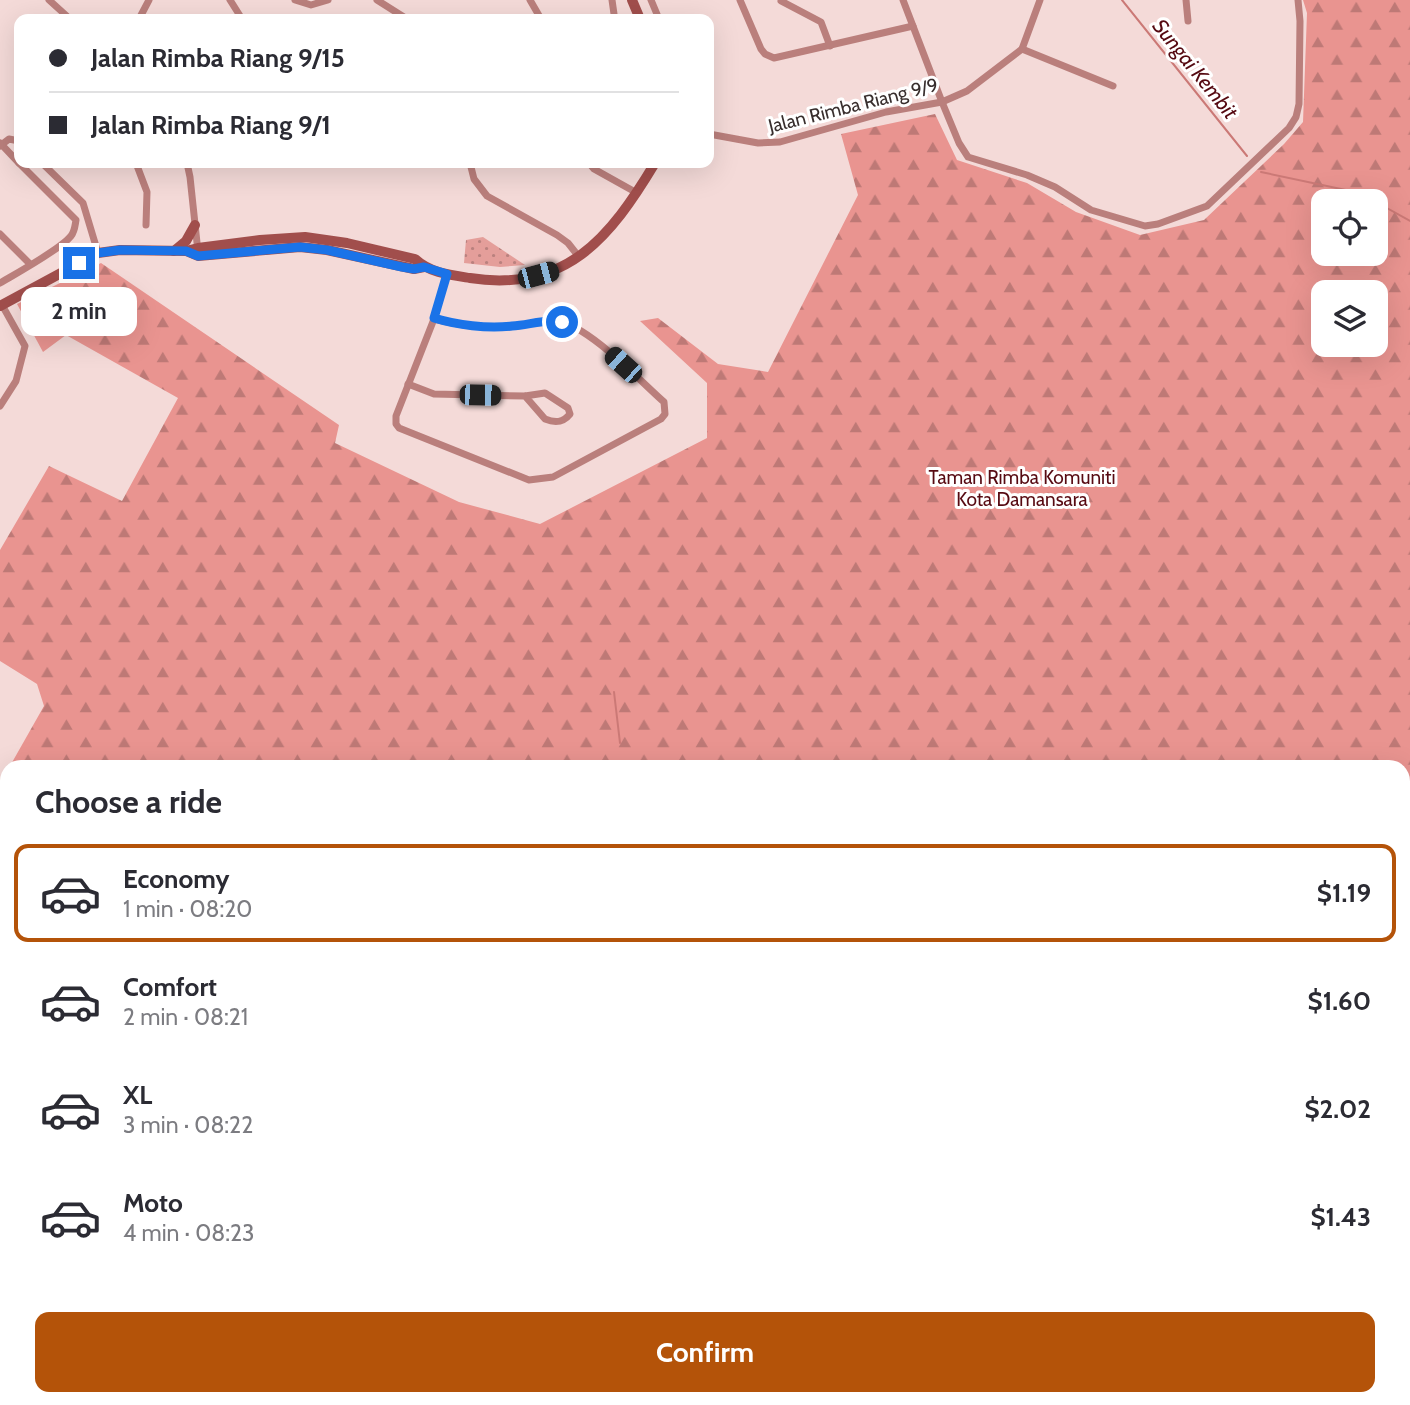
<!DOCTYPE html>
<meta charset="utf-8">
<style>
:root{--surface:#fff;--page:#f7f7f7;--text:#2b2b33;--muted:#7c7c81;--line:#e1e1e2;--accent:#b45309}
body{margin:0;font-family:Cabin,sans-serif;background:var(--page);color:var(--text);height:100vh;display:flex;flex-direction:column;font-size:26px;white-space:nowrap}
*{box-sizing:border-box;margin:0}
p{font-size:23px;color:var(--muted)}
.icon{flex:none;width:38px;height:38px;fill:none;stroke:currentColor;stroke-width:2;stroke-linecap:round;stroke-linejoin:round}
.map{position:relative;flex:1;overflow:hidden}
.drawer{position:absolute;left:0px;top:760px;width:1410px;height:646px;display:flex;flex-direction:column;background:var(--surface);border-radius:21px 21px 0 0;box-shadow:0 7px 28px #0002}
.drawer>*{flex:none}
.guide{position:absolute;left:14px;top:14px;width:700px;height:154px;border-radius:14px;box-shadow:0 7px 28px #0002;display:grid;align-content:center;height:154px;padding:0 35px;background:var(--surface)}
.buttons{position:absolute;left:1311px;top:189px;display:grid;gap:14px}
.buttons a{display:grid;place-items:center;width:77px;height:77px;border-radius:14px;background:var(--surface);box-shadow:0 7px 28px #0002;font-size:35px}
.end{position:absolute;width:32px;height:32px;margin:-16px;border:9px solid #1a73e8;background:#fff;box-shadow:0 0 0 4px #fff}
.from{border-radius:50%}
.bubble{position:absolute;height:49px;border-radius:14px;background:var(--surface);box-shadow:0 7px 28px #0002;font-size:23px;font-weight:700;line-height:49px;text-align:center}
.car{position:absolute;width:21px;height:42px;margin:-21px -10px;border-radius:9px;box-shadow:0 0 5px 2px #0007;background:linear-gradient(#222 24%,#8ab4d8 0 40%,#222 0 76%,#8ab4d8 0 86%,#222 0)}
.guide b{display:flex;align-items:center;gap:24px;height:66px;font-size:26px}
.guide b+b{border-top:2px solid var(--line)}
.guide i{width:18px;height:18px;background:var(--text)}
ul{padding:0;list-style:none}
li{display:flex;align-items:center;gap:21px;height:98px;margin:0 14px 10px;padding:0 21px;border:4px solid transparent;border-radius:14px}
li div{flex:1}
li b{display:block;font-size:26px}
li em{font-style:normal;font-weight:700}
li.on{border-color:var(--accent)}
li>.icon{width:63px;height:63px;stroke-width:1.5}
h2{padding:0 35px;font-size:32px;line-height:84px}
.button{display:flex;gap:14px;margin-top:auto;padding:14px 35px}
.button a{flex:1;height:80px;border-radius:14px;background:var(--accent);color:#fff;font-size:28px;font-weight:700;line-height:80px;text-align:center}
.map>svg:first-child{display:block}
.grass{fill:url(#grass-dots)}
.forest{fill:url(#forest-firs);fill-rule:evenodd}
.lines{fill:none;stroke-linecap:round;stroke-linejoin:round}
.stream{stroke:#cb7976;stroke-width:2}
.river{stroke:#cb7976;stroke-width:12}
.street{stroke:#ba7f7c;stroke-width:7}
.secondary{stroke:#a14e4c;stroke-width:10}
.route{stroke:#1a73e8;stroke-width:9}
.labels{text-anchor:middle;stroke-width:6;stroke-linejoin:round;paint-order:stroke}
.street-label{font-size:19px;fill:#382e2d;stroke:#fff}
.park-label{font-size:19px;fill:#570a12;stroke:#fff}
.water-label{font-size:21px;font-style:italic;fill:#550911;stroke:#fff}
</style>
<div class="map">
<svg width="1410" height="1405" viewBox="0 0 1410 1405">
<defs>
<pattern id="grass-dots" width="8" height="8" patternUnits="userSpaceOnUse" patternTransform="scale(1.75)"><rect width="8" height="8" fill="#e49e9a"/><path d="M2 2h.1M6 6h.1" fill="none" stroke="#ba817e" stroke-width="1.8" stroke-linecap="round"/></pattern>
<pattern id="forest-firs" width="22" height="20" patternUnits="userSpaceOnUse" patternTransform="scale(1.75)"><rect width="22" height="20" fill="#e99490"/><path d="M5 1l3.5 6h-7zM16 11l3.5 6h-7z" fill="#be7976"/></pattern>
</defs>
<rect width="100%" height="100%" fill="#f4dad8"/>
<path class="grass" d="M483 237 525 265 500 267 464 263 466 240Z"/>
<g class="forest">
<path d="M1303 0H1410V977L1404 982V766H10L44 706 37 684 0 661V550L49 466 122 501 178 398 66 335 43 352 17 304 101 263 339 425 335 443 459 502 540 524 707 438V383L640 321 658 318 718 364 768 372 858 195 841 134 935 114 957 160 1027 183 1076 212 1140 235 1204 220 1284 144 1303 122 1307 13ZM1323 201H1376V254H1323ZM1323 292H1376V345H1323Z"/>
<path d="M7 773V808L0 805V786Z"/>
<path d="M135 1398H358L334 1405H141Z"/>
</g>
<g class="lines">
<g class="stream">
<path d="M1122 0 1247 156"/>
<path d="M1261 172 1360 193 1375 201"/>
<path d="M1376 202 1410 221"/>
<path d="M614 692 620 743"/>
<path d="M1404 1130 1410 1126"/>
</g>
<path class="river" d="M931 1405 937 1398"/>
<g class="street">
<path d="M49 0 70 19"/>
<path d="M230 0 242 19"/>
<path d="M295 0 311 5 328 0"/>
<path d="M377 0 407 19"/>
<path d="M530 0 541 19"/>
<path d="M612 0 614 14"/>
<path d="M651 0 659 19"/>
<path d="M740 0 761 49 765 54 774 58 913 26"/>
<path d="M903 0 942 102 959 143 968 157 1027 175 1055 187 1091 210 1145 226 1158 224 1207 206 1289 128 1296 117 1299 104 1300 21 1298 0"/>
<path d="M1186 0 1188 21"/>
<path d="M781 1 821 22 830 46"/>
<path d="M139 19 149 0"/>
<path d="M1022 49 1113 86"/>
<path d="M709 134 758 143 780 142 886 112 942 102 967 91 1022 49 1040 0"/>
<path d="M0 143 19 163"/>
<path d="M0 146 9 139 19 141"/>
<path d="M42 163 83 203 98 253"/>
<path d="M136 163 147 192 146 225"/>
<path d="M187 163 190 177 198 252"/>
<path d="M470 163 474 179 487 196 557 235 568 243 579 257"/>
<path d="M589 163 594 169 637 193"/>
<path d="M0 234 30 264"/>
<path d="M0 283C17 273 61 249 71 236 75 231 75 225 76 220L19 163"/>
<path d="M434 319C457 325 485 328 509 327 525 326 541 319 557 321 588 325 640 381 664 402L665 414 661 419 553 477 529 480 399 428 396 424V416Z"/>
<path d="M434 319 447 274"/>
<path d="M408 384 434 394 525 396 545 393 568 408 570 414C563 423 555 423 545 419L525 396"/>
<path d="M0 406 16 381 25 346 2 305"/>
<path d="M0 813 7 815"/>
<path d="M2 838 7 850"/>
<path d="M7 992 1 1092 7 1141"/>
<path d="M1404 1013 1410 1008"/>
<path d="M1404 1067 1410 1062"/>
<path d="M1404 1195H1410"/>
<path d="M1404 1214H1410"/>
<path d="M1404 1294 1410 1297"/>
<path d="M1324 1398V1405"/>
<path d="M1385 1398V1405"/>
<path d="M620 1403 862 1401 869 1405"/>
<path d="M27 1405 28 1398"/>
<path d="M39 1405 40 1398"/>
<path d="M402 1405 407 1398"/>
<path d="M610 1405 615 1400 621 1405"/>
<path d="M898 1405 904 1398"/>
<path d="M965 1405 970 1398"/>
<path d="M977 1405 983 1398"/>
<path d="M1113 1405V1398"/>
</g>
<g class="secondary">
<path d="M632 0 640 19"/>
<path d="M174 251 186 241 195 225"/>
<path d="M186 251 198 256 300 247 327 250 414 269 424 267"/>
<path d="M0 306 98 253 120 250 186 251 198 248 260 240 305 237 347 243 415 259C430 273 450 275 470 278 566 293 610 238 655 163"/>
</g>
</g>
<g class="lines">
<path class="route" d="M79 263 98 253 120 250 186 251 198 256 300 247 327 250 402 267 414 269 424 267 447 274 434 318C457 325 487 329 512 326 529 325 545 319 562 322"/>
</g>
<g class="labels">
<g class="street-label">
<text transform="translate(853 105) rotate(-14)" y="7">Jalan Rimba Riang 9/9</text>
</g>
<g class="park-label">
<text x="1022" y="484">Taman Rimba Komuniti<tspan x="1022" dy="22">Kota Damansara</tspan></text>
</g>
<g class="water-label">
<text transform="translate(1195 69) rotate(51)" y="7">Sungai Kembit</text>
</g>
</g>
</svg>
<div class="buttons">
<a><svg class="icon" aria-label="locate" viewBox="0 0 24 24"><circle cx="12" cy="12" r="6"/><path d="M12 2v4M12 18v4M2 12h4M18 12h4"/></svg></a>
<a><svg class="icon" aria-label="layers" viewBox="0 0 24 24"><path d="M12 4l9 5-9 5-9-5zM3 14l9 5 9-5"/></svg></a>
</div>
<i class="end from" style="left:562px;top:322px"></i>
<i class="end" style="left:79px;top:263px"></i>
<div class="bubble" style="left:21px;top:287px;width:116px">2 min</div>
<i class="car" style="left:538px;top:275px;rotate:75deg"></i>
<i class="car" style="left:623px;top:365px;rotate:312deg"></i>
<i class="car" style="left:480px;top:395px;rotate:91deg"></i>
<div class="guide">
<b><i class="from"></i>Jalan Rimba Riang 9/15</b>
<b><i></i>Jalan Rimba Riang 9/1</b>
</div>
<section class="drawer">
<h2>Choose a ride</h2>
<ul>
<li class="on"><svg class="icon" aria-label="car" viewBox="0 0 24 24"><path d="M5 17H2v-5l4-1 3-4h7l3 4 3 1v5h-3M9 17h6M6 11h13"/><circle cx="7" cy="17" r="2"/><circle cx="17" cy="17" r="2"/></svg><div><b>Economy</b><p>1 min · 08:20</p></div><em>$1.19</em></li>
<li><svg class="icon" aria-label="car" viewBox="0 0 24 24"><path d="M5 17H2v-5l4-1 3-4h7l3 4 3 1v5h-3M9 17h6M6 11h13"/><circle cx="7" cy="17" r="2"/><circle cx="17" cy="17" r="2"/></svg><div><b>Comfort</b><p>2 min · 08:21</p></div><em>$1.60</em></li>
<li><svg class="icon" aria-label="car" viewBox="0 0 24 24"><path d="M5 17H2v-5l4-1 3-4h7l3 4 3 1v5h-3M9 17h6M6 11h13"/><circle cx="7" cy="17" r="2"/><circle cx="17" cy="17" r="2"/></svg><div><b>XL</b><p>3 min · 08:22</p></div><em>$2.02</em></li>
<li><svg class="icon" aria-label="car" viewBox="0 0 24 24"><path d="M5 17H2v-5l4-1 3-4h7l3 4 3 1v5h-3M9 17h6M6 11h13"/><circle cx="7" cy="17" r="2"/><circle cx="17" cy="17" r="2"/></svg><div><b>Moto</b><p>4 min · 08:23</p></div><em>$1.43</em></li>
</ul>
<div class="button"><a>Confirm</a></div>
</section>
</div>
